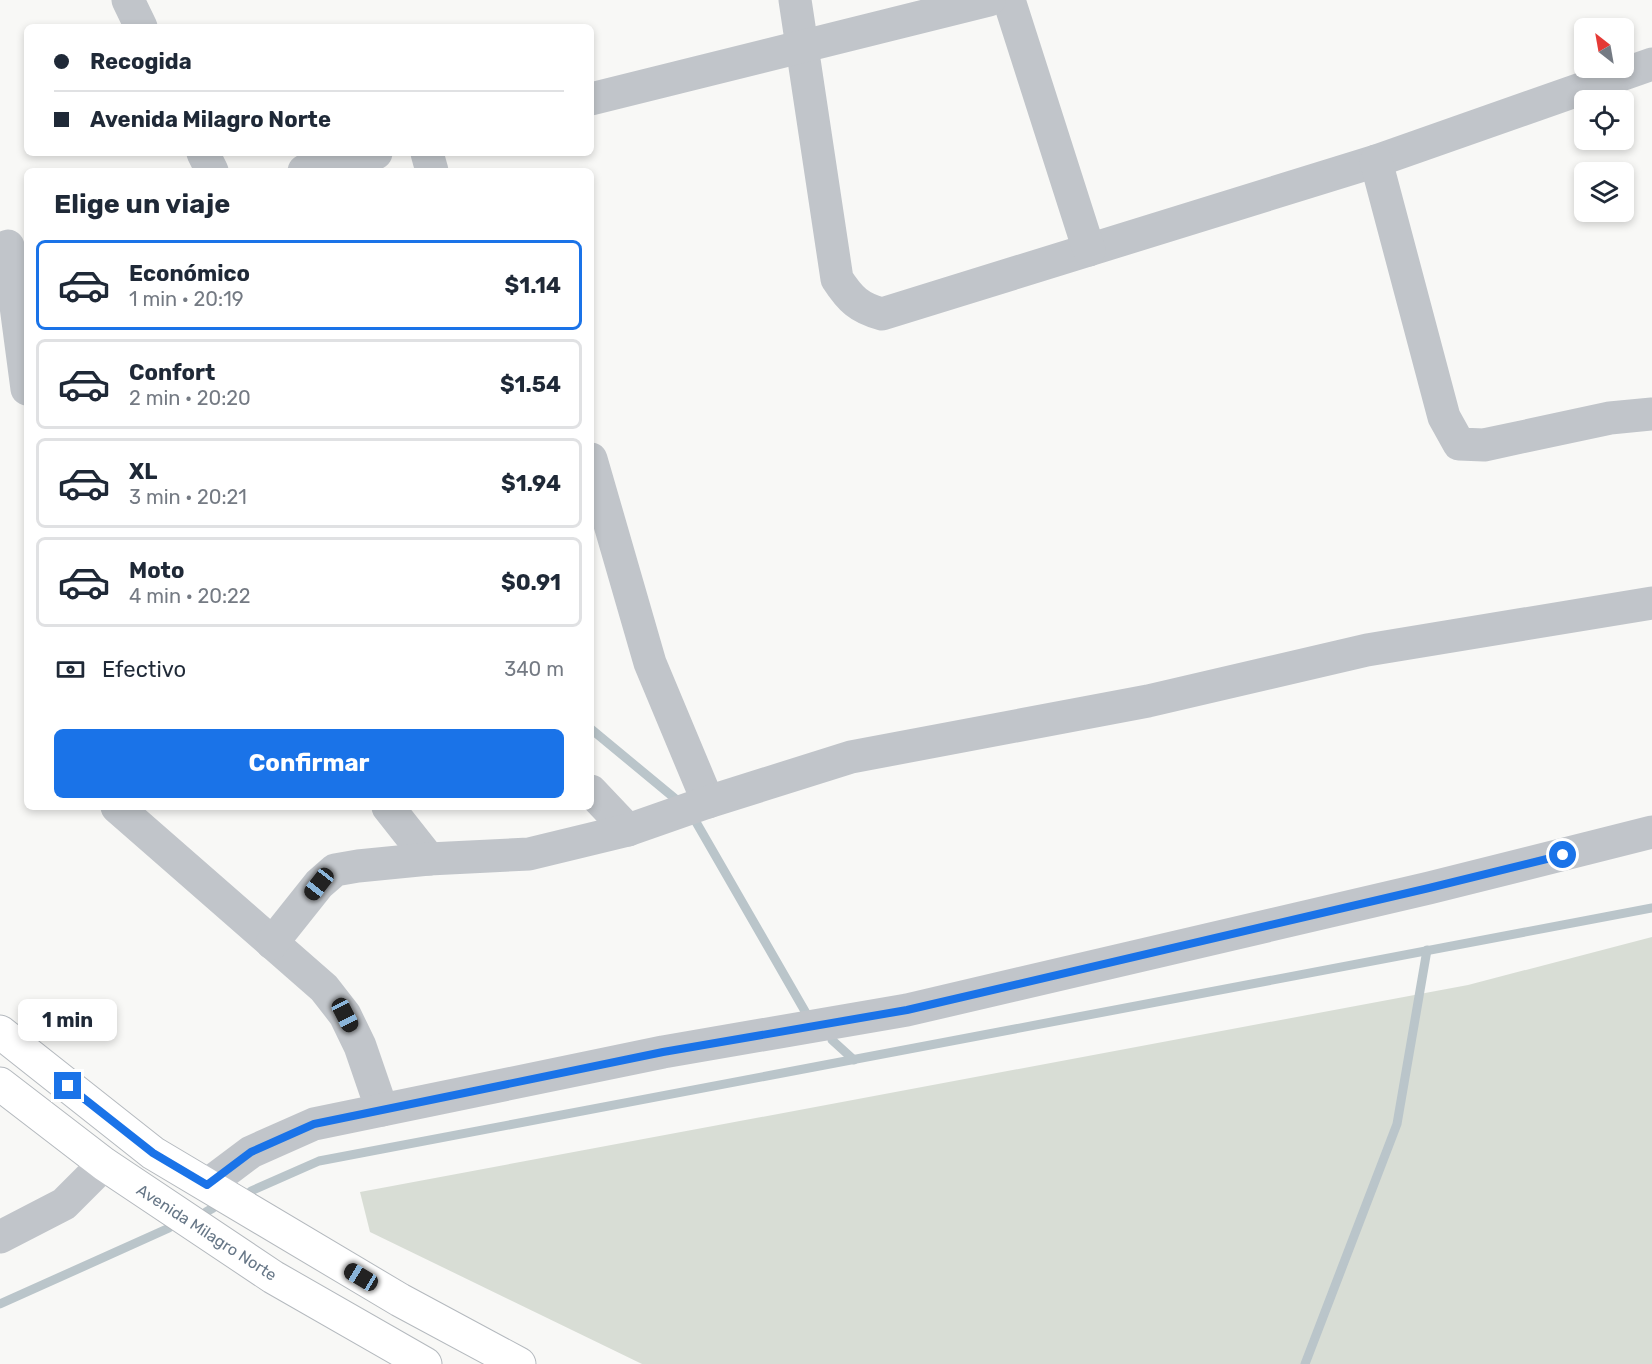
<!DOCTYPE html>
<html lang="es">
<meta charset="utf-8">
<style>
:root{--surface:#fff;--page:#f2f2f3;--text:#1f2937;--muted:#747a83;--line:#e0e1e3;--accent:#1a73e8}
body{margin:0;font-family:Rubik,sans-serif;background:var(--page);color:var(--text);height:100vh;display:flex;flex-direction:column;font-size:22px;white-space:nowrap}
*{box-sizing:border-box;margin:0}
p{font-size:20px;color:var(--muted)}
.icon{flex:none;width:33px;height:33px;fill:none;stroke:currentColor;stroke-width:2;stroke-linecap:round;stroke-linejoin:round}
.map{position:relative;flex:1;overflow:hidden}
.sheet{position:absolute;left:24px;top:168px;width:570px;height:642px;display:flex;flex-direction:column;background:var(--surface);border-radius:9px;box-shadow:0 3px 9px #0003}
.sheet>*{flex:none}
.hud{position:absolute;left:24px;top:24px;width:570px;height:132px;border-radius:9px;box-shadow:0 3px 9px #0003;display:grid;align-content:center;height:132px;padding:0 30px;background:var(--surface)}
.needle{width:39px;rotate:329deg}
.buttons{position:absolute;left:1574px;top:18px;display:grid;gap:12px}
.buttons a{display:grid;place-items:center;width:60px;height:60px;border-radius:9px;background:var(--surface);box-shadow:0 3px 9px #0003;font-size:30px}
.end{position:absolute;width:27px;height:27px;margin:-14px;border:8px solid #1a73e8;background:#fff;box-shadow:0 0 0 3px #fff}
.from{border-radius:50%}
.bubble{position:absolute;height:42px;border-radius:9px;background:var(--surface);box-shadow:0 3px 9px #0003;font-size:20px;font-weight:700;line-height:42px;text-align:center}
.car{position:absolute;width:18px;height:36px;margin:-18px -9px;border-radius:8px;box-shadow:0 0 4px 2px #0007;background:linear-gradient(#222 24%,#8ab4d8 0 40%,#222 0 76%,#8ab4d8 0 86%,#222 0)}
.hud b{display:flex;align-items:center;gap:21px;height:57px;font-size:22px}
.hud b+b{border-top:2px solid var(--line)}
.hud i{width:15px;height:15px;background:var(--text)}
ul{padding:0;list-style:none}
li{display:flex;align-items:center;gap:18px;height:90px;margin:0 12px 9px;padding:0 18px;border:3px solid var(--line);border-radius:9px}
li div{flex:1}
li b{display:block;font-size:22px}
li em{font-style:normal;font-weight:700}
li.on{border-color:var(--accent)}
li>.icon{width:54px;height:54px;stroke-width:1.5}
h2{padding:0 30px;font-size:27px;line-height:72px}
.pay{display:flex;align-items:center;gap:15px;height:66px;padding:0 30px;font-size:22px}
.pay p{margin-inline-start:auto}
.action{display:flex;gap:12px;margin-top:auto;padding:12px 30px}
.action a{flex:1;height:69px;border-radius:9px;background:var(--accent);color:#fff;font-size:24px;font-weight:700;line-height:69px;text-align:center}
.map>svg:first-child{display:block}
.green{fill:#d8ddd5}
.lines{fill:none;stroke-linecap:round;stroke-linejoin:round}
.stream{stroke:#bac5ca;stroke-width:9}
.secondary-casing{stroke:#b4b9be;stroke-width:35}
.street{stroke:#c1c5ca;stroke-width:33}
.secondary{stroke:#fff;stroke-width:33}
.route{stroke:#1a73e8;stroke-width:8}
.labels{text-anchor:middle;stroke-width:6;stroke-linejoin:round;paint-order:stroke}
.street-label{font-size:16px;fill:#677787;stroke:#fff}
</style>
<div class="map">
<svg width="1652" height="1364" viewBox="0 0 1652 1364">
<rect width="100%" height="100%" fill="#f8f8f6"/>
<path class="green" d="M1652 937V1364H642L370 1232 360 1192 1468 985Z"/>
<g class="lines">
<g class="stream">
<path d="M591 729 678 801"/>
<path d="M696 822 806 1013"/>
<path d="M832 1040 854 1060"/>
<path d="M251 1191 319 1161 1652 908"/>
<path d="M206 1212 213 1208"/>
<path d="M0 1304 169 1228"/>
<path d="M1305 1364 1397 1124 1427 950"/>
</g>
<g class="secondary-casing">
<g id="secondary">
<path d="M0 1032 153 1153 400 1300 519 1364"/>
<path d="M0 1084 104 1164 273 1277 425 1364"/>
</g>
</g>
<g class="street">
<path d="M128 0 141 27"/>
<path d="M795 0 837 279C850 299 859 308 882 314L1376 161 1652 64"/>
<path d="M1009 0 1089 250"/>
<path d="M591 99 989 0"/>
<path d="M203 153 212 171"/>
<path d="M427 153 432 171"/>
<path d="M1376 161 1444 417 1459 444 1484 445 1610 418 1652 414"/>
<path d="M304 171 376 153"/>
<path d="M8 246 27 389"/>
<path d="M591 459 650 663 708 802"/>
<path d="M591 791 628 830"/>
<path d="M117 807 324 988 345 1015 360 1046 382 1110"/>
<path d="M388 807 429 859"/>
<path d="M272 943 319 884 335 870 358 866 429 859 529 854 628 830 708 802 851 757 1148 701 1367 650 1652 603"/>
<path d="M207 1185 251 1152 314 1124 663 1052 907 1010 1429 888 1652 832"/>
<path d="M0 1237 64 1204 104 1164"/>
</g>
<use href="#secondary" class="secondary"/>
</g>
<g class="lines">
<path class="route" d="M68 1086 153 1153 207 1185 251 1152 314 1124 663 1052 907 1010 1429 888 1563 855"/>
</g>
<g class="labels">
<g class="street-label">
<text transform="translate(207 1232) rotate(33)" y="6">Avenida Milagro Norte</text>
</g>
</g>
</svg>
<div class="buttons">
<a><svg class="needle" viewBox="-14 -14 28 28"><path d="M0-13l5 13h-10z" fill="#e53935"/><path d="M0 13l5-13h-10z" fill="#747a83"/></svg></a>
<a><svg class="icon" aria-label="locate" viewBox="0 0 24 24"><circle cx="12" cy="12" r="6"/><path d="M12 2v4M12 18v4M2 12h4M18 12h4"/></svg></a>
<a><svg class="icon" aria-label="layers" viewBox="0 0 24 24"><path d="M12 4l9 5-9 5-9-5zM3 14l9 5 9-5"/></svg></a>
</div>
<i class="end from" style="left:1563px;top:855px"></i>
<i class="end" style="left:68px;top:1086px"></i>
<div class="bubble" style="left:18px;top:999px;width:99px">1 min</div>
<i class="car" style="left:319px;top:884px;rotate:218deg"></i>
<i class="car" style="left:345px;top:1015px;rotate:153deg"></i>
<i class="car" style="left:361px;top:1277px;rotate:301deg"></i>
<div class="hud">
<b><i class="from"></i>Recogida</b>
<b><i></i>Avenida Milagro Norte</b>
</div>
<section class="sheet">
<h2>Elige un viaje</h2>
<ul>
<li class="on"><svg class="icon" aria-label="car" viewBox="0 0 24 24"><path d="M5 17H2v-5l4-1 3-4h7l3 4 3 1v5h-3M9 17h6M6 11h13"/><circle cx="7" cy="17" r="2"/><circle cx="17" cy="17" r="2"/></svg><div><b>Económico</b><p>1 min · 20:19</p></div><em>$1.14</em></li>
<li><svg class="icon" aria-label="car" viewBox="0 0 24 24"><path d="M5 17H2v-5l4-1 3-4h7l3 4 3 1v5h-3M9 17h6M6 11h13"/><circle cx="7" cy="17" r="2"/><circle cx="17" cy="17" r="2"/></svg><div><b>Confort</b><p>2 min · 20:20</p></div><em>$1.54</em></li>
<li><svg class="icon" aria-label="car" viewBox="0 0 24 24"><path d="M5 17H2v-5l4-1 3-4h7l3 4 3 1v5h-3M9 17h6M6 11h13"/><circle cx="7" cy="17" r="2"/><circle cx="17" cy="17" r="2"/></svg><div><b>XL</b><p>3 min · 20:21</p></div><em>$1.94</em></li>
<li><svg class="icon" aria-label="car" viewBox="0 0 24 24"><path d="M5 17H2v-5l4-1 3-4h7l3 4 3 1v5h-3M9 17h6M6 11h13"/><circle cx="7" cy="17" r="2"/><circle cx="17" cy="17" r="2"/></svg><div><b>Moto</b><p>4 min · 20:22</p></div><em>$0.91</em></li>
</ul>
<div class="pay"><svg class="icon" aria-label="cash" viewBox="0 0 24 24"><path d="M3 7h18v10H3z"/><circle cx="12" cy="12" r="2"/></svg>Efectivo<p>340 m</p></div>
<div class="action"><a>Confirmar</a></div>
</section>
</div>
